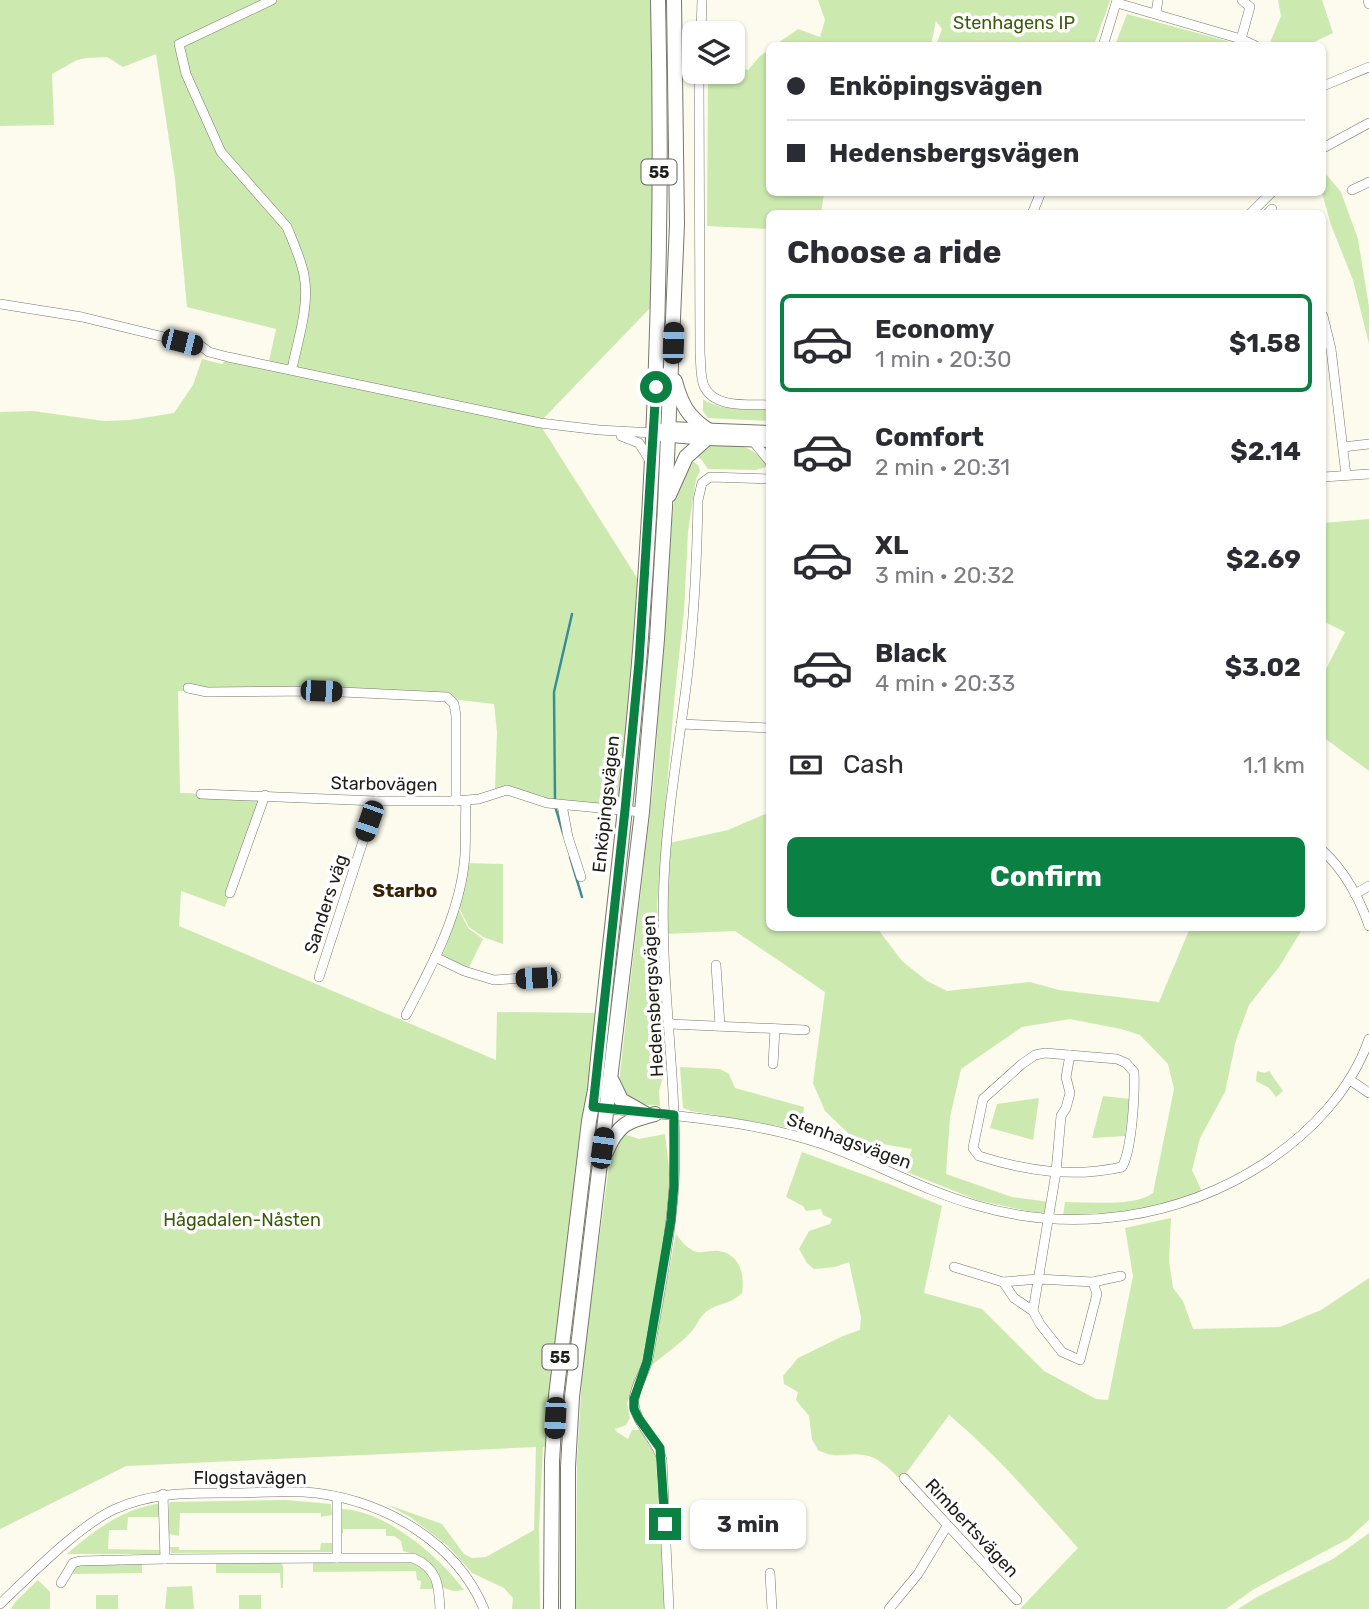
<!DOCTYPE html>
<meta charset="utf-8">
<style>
:root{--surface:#fff;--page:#f2f2f3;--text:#2b2b33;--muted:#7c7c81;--line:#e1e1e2;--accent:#0b8043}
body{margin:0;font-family:Rubik,sans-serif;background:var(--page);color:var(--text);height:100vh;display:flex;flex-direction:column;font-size:26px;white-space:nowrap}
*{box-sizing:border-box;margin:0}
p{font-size:23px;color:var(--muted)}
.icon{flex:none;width:38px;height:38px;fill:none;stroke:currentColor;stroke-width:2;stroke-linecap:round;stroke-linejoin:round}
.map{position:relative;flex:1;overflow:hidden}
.sheet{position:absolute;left:766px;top:210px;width:560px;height:721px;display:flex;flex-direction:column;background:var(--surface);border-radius:10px;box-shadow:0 2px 5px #0004}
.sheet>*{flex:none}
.guide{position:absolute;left:766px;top:42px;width:560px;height:154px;border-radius:10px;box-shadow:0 2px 5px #0004;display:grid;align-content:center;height:154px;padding:0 21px;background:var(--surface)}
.fabs{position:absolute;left:682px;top:21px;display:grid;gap:14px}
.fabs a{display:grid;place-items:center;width:63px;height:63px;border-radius:10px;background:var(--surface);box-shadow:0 2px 5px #0004;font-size:35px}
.end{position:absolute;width:32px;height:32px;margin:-16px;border:9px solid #0b8043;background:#fff;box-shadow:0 0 0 4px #fff}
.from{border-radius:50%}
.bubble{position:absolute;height:49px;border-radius:10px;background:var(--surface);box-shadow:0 2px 5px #0004;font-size:23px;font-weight:700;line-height:49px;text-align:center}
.car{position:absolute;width:21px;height:42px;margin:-21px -10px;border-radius:9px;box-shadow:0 0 5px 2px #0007;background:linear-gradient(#222 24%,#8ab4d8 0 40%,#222 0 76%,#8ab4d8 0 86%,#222 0)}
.guide b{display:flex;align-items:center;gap:24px;height:66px;font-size:26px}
.guide b+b{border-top:2px solid var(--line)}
.guide i{width:18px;height:18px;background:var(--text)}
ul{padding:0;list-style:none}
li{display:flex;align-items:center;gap:21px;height:98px;margin:0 14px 10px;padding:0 7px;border:4px solid transparent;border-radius:10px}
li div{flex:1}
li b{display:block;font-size:26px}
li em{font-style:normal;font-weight:700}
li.current{border-color:var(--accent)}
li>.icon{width:63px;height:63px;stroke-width:1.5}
h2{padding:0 21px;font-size:32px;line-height:84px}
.pay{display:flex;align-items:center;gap:18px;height:77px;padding:0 21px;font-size:26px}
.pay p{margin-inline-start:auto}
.cta{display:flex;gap:14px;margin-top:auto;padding:14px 21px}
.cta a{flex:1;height:80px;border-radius:10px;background:var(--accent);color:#fff;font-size:28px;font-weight:700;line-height:80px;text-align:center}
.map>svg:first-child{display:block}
.green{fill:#cceab0}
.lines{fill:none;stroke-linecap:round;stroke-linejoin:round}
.stream{stroke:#398e96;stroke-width:2.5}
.street-casing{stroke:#79776c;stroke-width:10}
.secondary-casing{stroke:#79776c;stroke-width:14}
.primary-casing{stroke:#79776c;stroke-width:16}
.street{stroke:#fff;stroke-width:9}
.secondary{stroke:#fff;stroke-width:12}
.primary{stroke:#fff;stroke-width:14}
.route{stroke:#0b8043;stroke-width:9}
.labels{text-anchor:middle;stroke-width:7;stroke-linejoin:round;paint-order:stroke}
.shield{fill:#fff;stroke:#62615d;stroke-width:2}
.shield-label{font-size:16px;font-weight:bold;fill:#1e1d18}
.park-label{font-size:18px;fill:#3a5a09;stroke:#fff}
.street-label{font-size:18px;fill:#1e1d18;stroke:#fff}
.neighbourhood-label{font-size:19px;font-weight:bold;fill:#3b2301;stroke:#fff}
</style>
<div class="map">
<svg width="1369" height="1609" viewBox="0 0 1369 1609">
<rect width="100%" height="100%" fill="#fdfaee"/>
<g class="green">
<path d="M0 0H651L655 205 653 305 539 423 641 584 620 809 562 805 495 790 497 732 494 704 382 691 265 688 178 691 180 793 265 795 225 907 181 891 179 926 496 1060 497 1012 599 1013C578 1158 560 1301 548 1447H543L539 1529 540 1609H512L513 1598 504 1588 472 1573 448 1546 410 1517 386 1504 442 1524 464 1554 472 1558 486 1557 534 1530 536 1447 126 1466 0 1529V412L33 411 104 421 130 420 174 413 193 385 202 359 222 364 225 361 267 370 276 329 187 307 175 179 156 54 123 67 107 57 86 58 77 60 52 74 54 125 0 126Z"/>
<path d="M818 0H1110V1L1094 45H936L942 29 936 21 931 45H775L798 29 820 37 825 20Z"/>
<path d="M1278 0H1322L1333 33 1308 45H1269L1281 16Z"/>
<path d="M1127 14 1242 45H1243H1115Z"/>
<path d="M770 49V192L824 193 821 213 770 214V229L707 226 708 77 720 72H733V68L748 70 760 56Z"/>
<path d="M1323 171 1341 192 1358 239 1369 307V344L1353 280 1331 225 1322 193Z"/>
<path d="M703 399C723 413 747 407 770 410V421L708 418 703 411Z"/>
<path d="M710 445C739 444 750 444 769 466L756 470 708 469 701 459 694 455 703 447Z"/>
<path d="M689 459 698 465 700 471 696 479 688 532 684 611 675 692 657 906 666 1067 659 1091 660 1106C638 1103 624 1106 619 1082L654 777 673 508 676 492Z"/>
<path d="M1369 519V771L1323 737V675L1345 632 1323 621V523Z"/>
<path d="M770 812V928H877L902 961 927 981 947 991 1030 982 1059 990 1159 1002 1190 928H1303L1279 967 1249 1005 1236 1040 1225 1092 1200 1138 1192 1170 1202 1192C1157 1208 1110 1216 1063 1216L1065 1202C1088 1202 1135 1207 1153 1193L1174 1089 1168 1064 1140 1035 1121 1029 1070 1019 1022 1027 961 1069 950 1117 946 1174 1012 1197 1049 1202 1046 1215 977 1200 904 1171 912 1149 864 1141 849 1134 825 1111 813 1083 825 992 735 931 665 934 669 843 728 830Z"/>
<path d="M464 863 503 864V944L483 937 469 927 456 902Z"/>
<path d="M457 906 468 928 483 939 468 969 438 956Z"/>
<path d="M680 1067 720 1069 729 1074 735 1088 804 1107 802 1130 691 1111 683 1108Z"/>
<path d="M1257 1071 1265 1073 1269 1071 1283 1091 1276 1097 1269 1088 1256 1081Z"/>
<path d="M1103 1096 1130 1099 1125 1136 1092 1138Z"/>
<path d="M1039 1098 1033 1140 990 1128 997 1104Z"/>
<path d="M624 1134 639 1139 665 1134 670 1174 667 1219 646 1346 640 1371 627 1403 630 1418 626 1425 615 1429 617 1432 628 1439 632 1430H640L653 1448 656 1458 665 1609H576L577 1461 583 1362 611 1151Z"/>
<path d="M802 1152 889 1184 942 1206 924 1293 982 1309 1044 1371 1096 1399 1108 1400 1133 1276 1125 1228 1171 1218 1169 1261 1173 1288 1183 1301 1193 1329 1280 1327 1321 1310 1369 1278V1520L1348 1539 1254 1589 1226 1609H1020L1078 1548C1037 1502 996 1454 949 1415L901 1480C891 1470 879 1457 864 1455 846 1452 837 1460 818 1450L812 1439 809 1416 796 1400 798 1392 784 1384 783 1376 798 1358 843 1336 860 1330 861 1317 849 1262 835 1267 814 1269 807 1263 799 1249 809 1231 830 1224 832 1219 823 1215 821 1209 806 1211 803 1206 786 1197Z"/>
<path d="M676 1234C681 1241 688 1250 697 1252 703 1253 712 1250 719 1251 740 1254 745 1275 742 1293 730 1305 720 1302 707 1311 699 1317 697 1326 690 1333 679 1345 663 1355 651 1366Z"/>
<path d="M286 1500 331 1504 332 1515 321 1517V1513H180L179 1536 169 1534V1503L171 1502Z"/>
<path d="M161 1503 160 1517H128L127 1530H109L108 1549 161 1550 162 1554H67C95 1529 123 1509 161 1503Z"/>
<path d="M340 1509C384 1509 439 1556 464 1590L454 1591 443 1588C436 1562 427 1558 403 1551L401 1541 394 1536H386V1529H343V1534H339Z"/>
<path d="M1369 1533V1609H1238L1257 1597 1333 1559Z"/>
<path d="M321 1543H334L333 1552 171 1553 170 1547H179V1550H320Z"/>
<path d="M279 1561 283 1566V1588H281L280 1573H216V1562Z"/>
<path d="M413 1561 429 1573 435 1589H420L421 1581 417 1580 416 1571 313 1572V1562Z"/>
<path d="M142 1563V1573L73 1574 76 1564Z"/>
<path d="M38 1580 50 1592V1609H11L16 1601Z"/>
<path d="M192 1586 194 1609H165L167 1587Z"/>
<rect x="96" y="1595" width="22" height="14"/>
<rect x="239" y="1595" width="22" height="14"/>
</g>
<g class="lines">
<g class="stream">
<path d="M555 799 554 692 572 614"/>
<path d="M555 806 563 833"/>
<path d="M570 857 582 897"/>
</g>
<g class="street-casing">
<g id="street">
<path d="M272 0 179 44 186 74 221 152 287 227C293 242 301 259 304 275 310 305 298 339 292 369"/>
<path d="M1368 0 1369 4"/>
<path d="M1117 3 1241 39 1256 46"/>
<path d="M1156 13 1158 0"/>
<path d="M701 33 702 0"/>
<path d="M1241 39 1250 7 1242 0"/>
<path d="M1103 46 1117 0"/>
<path d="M699 72 700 353C701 363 700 377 704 386 714 409 750 404 770 405"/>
<path d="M1323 86 1369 67"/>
<path d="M1323 148 1369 123"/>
<path d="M1352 190 1369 182"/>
<path d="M1032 214 1041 192"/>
<path d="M1250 214 1272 192"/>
<path d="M1267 214 1272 209"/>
<path d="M0 304 82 317 201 346 209 352 228 357 540 423 599 430 654 433"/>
<path d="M1323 316 1331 349 1346 475"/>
<path d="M621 436 639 443 649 459"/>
<path d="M753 441 770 462"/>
<path d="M1343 447 1369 444"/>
<path d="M1323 477 1369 474"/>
<path d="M188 688 207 692 321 691 447 697 454 704 456 716V801"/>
<path d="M681 724 770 728"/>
<path d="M201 794 376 801H456L479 799 507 790 547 803 642 812"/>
<path d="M562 805 568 837 581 877"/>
<path d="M1323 851C1344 870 1360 899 1369 926"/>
<path d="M230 893 265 795"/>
<path d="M1355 894 1369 886"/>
<path d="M435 957 464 971 494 980 556 976"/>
<path d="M716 965 720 1026"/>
<path d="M319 977 376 801"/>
<path d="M406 1015C432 966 461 912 465 855 466 837 465 819 466 801"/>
<path d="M670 1024 805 1030"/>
<path d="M1045 1053 1117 1059 1126 1063 1134 1072C1135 1093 1132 1150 1122 1167 1073 1178 1026 1171 979 1156L973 1148 983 1099 1022 1064 1035 1055Z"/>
<path d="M773 1064 775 1029"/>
<path d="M1350 1080 1369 1093"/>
<path d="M602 1108 636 1112"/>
<path d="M650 1113C709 1119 766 1125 822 1144 874 1162 922 1190 975 1205 1073 1234 1179 1219 1265 1163 1310 1133 1351 1091 1369 1039"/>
<path d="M954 1267 1003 1282 1038 1279 1093 1282 1097 1294 1080 1360 1062 1352 1040 1324 1033 1311 1056 1172 1061 1116 1066 1108 1070 1093 1066 1077 1070 1055"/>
<path d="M1003 1282 1014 1298 1033 1311"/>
<path d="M1093 1282 1121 1276"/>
<path d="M904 1478 1017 1600"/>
<path d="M337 1558H413C437 1568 439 1584 440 1609"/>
<path d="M165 1559 337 1558V1497"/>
<path d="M770 1573 772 1609"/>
<path d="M61 1583 73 1563 80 1561 165 1559 163 1494"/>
<path d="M0 1604C31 1575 78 1526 115 1509 153 1492 190 1493 230 1493 259 1493 288 1490 316 1493 386 1502 456 1542 484 1609"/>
<path d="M669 1609 662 1460C657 1439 636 1424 634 1404 633 1388 645 1374 648 1359 658 1302 670 1244 674 1186 679 1084 659 982 664 879 667 812 679 746 687 679 694 620 697 560 698 500L702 483 710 477 770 479"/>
<path d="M889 1609 918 1574 947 1526"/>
</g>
</g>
<g class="secondary-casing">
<g id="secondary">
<path d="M659 431 668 428 770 432"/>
<path d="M661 435 706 439 770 441"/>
</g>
</g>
<g class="primary-casing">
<g id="primary">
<path d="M675 381C681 404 688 417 708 430"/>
<path d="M669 495 686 457 706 439"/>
<path d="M612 1081 621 1100 644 1113"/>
<path d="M606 1152C618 1124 627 1121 655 1114"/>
<path d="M551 1609 552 1461 556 1396 589 1121 595 1090C609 939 630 788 641 637 657 425 663 212 658 0"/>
<path d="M568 1609V1467L572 1397 642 812 657 639 665 507 677 224 674 0"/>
</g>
</g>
<use href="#street" class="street"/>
<use href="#secondary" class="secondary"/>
<use href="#primary" class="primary"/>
</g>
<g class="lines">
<path class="route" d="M656 387 639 662 625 810 593 1107 674 1115V1185L671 1220 647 1362 634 1399V1409L639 1419 660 1448 665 1524"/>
</g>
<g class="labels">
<g class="shield">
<rect x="641.5" y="159.5" width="35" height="25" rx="5"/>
<rect x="542.5" y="1344.5" width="35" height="25" rx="5"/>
</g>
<g class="shield-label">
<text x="659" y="178">55</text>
<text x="560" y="1363">55</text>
</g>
<g class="park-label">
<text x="1014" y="29">Stenhagens IP</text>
<text x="242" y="1226">Hågadalen-Nåsten</text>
</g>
<g class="street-label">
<text transform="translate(384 784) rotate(1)" y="6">Starbovägen</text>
<text transform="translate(606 804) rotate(-84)" y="6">Enköpingsvägen</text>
<text transform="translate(326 904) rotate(-72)" y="6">Sanders väg</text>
<text transform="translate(653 996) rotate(-93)" y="6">Hedensbergsvägen</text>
<text transform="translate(849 1141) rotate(20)" y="6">Stenhagsvägen</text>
<text x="250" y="1484">Flogstavägen</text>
<text transform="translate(972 1528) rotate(47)" y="6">Rimbertsvägen</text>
</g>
<g class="neighbourhood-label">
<text x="405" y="897">Starbo</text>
</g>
</g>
</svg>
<div class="fabs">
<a><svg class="icon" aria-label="layers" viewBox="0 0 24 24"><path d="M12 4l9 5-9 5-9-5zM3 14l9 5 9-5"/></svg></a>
</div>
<i class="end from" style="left:656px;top:387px"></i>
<i class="end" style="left:665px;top:1524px"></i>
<div class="bubble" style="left:690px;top:1500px;width:116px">3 min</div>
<i class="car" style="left:182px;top:342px;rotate:104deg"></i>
<i class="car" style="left:673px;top:343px;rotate:2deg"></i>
<i class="car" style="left:321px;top:691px;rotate:92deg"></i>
<i class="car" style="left:369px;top:821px;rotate:199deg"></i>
<i class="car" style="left:536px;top:978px;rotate:267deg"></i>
<i class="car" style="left:602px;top:1148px;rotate:8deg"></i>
<i class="car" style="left:555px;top:1418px;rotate:183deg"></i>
<div class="guide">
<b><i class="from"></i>Enköpingsvägen</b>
<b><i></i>Hedensbergsvägen</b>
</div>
<section class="sheet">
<h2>Choose a ride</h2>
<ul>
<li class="current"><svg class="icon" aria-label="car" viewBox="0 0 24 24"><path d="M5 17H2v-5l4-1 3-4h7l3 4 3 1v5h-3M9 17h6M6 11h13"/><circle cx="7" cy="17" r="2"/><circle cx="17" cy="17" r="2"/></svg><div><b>Economy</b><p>1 min · 20:30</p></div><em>$1.58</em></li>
<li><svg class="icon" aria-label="car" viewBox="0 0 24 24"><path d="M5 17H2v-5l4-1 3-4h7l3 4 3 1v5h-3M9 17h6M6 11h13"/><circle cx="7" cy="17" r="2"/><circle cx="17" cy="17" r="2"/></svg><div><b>Comfort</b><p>2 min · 20:31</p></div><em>$2.14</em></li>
<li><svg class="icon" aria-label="car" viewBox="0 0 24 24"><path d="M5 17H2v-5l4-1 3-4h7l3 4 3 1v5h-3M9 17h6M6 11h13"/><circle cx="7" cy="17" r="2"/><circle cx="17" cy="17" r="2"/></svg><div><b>XL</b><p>3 min · 20:32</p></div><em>$2.69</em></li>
<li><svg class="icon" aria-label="car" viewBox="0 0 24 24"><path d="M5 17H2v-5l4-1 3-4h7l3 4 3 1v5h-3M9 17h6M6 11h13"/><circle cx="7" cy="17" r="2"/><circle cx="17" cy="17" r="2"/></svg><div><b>Black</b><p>4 min · 20:33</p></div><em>$3.02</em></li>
</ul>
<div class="pay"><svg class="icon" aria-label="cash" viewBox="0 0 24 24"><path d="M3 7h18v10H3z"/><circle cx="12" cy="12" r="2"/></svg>Cash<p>1.1 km</p></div>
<div class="cta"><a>Confirm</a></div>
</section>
</div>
